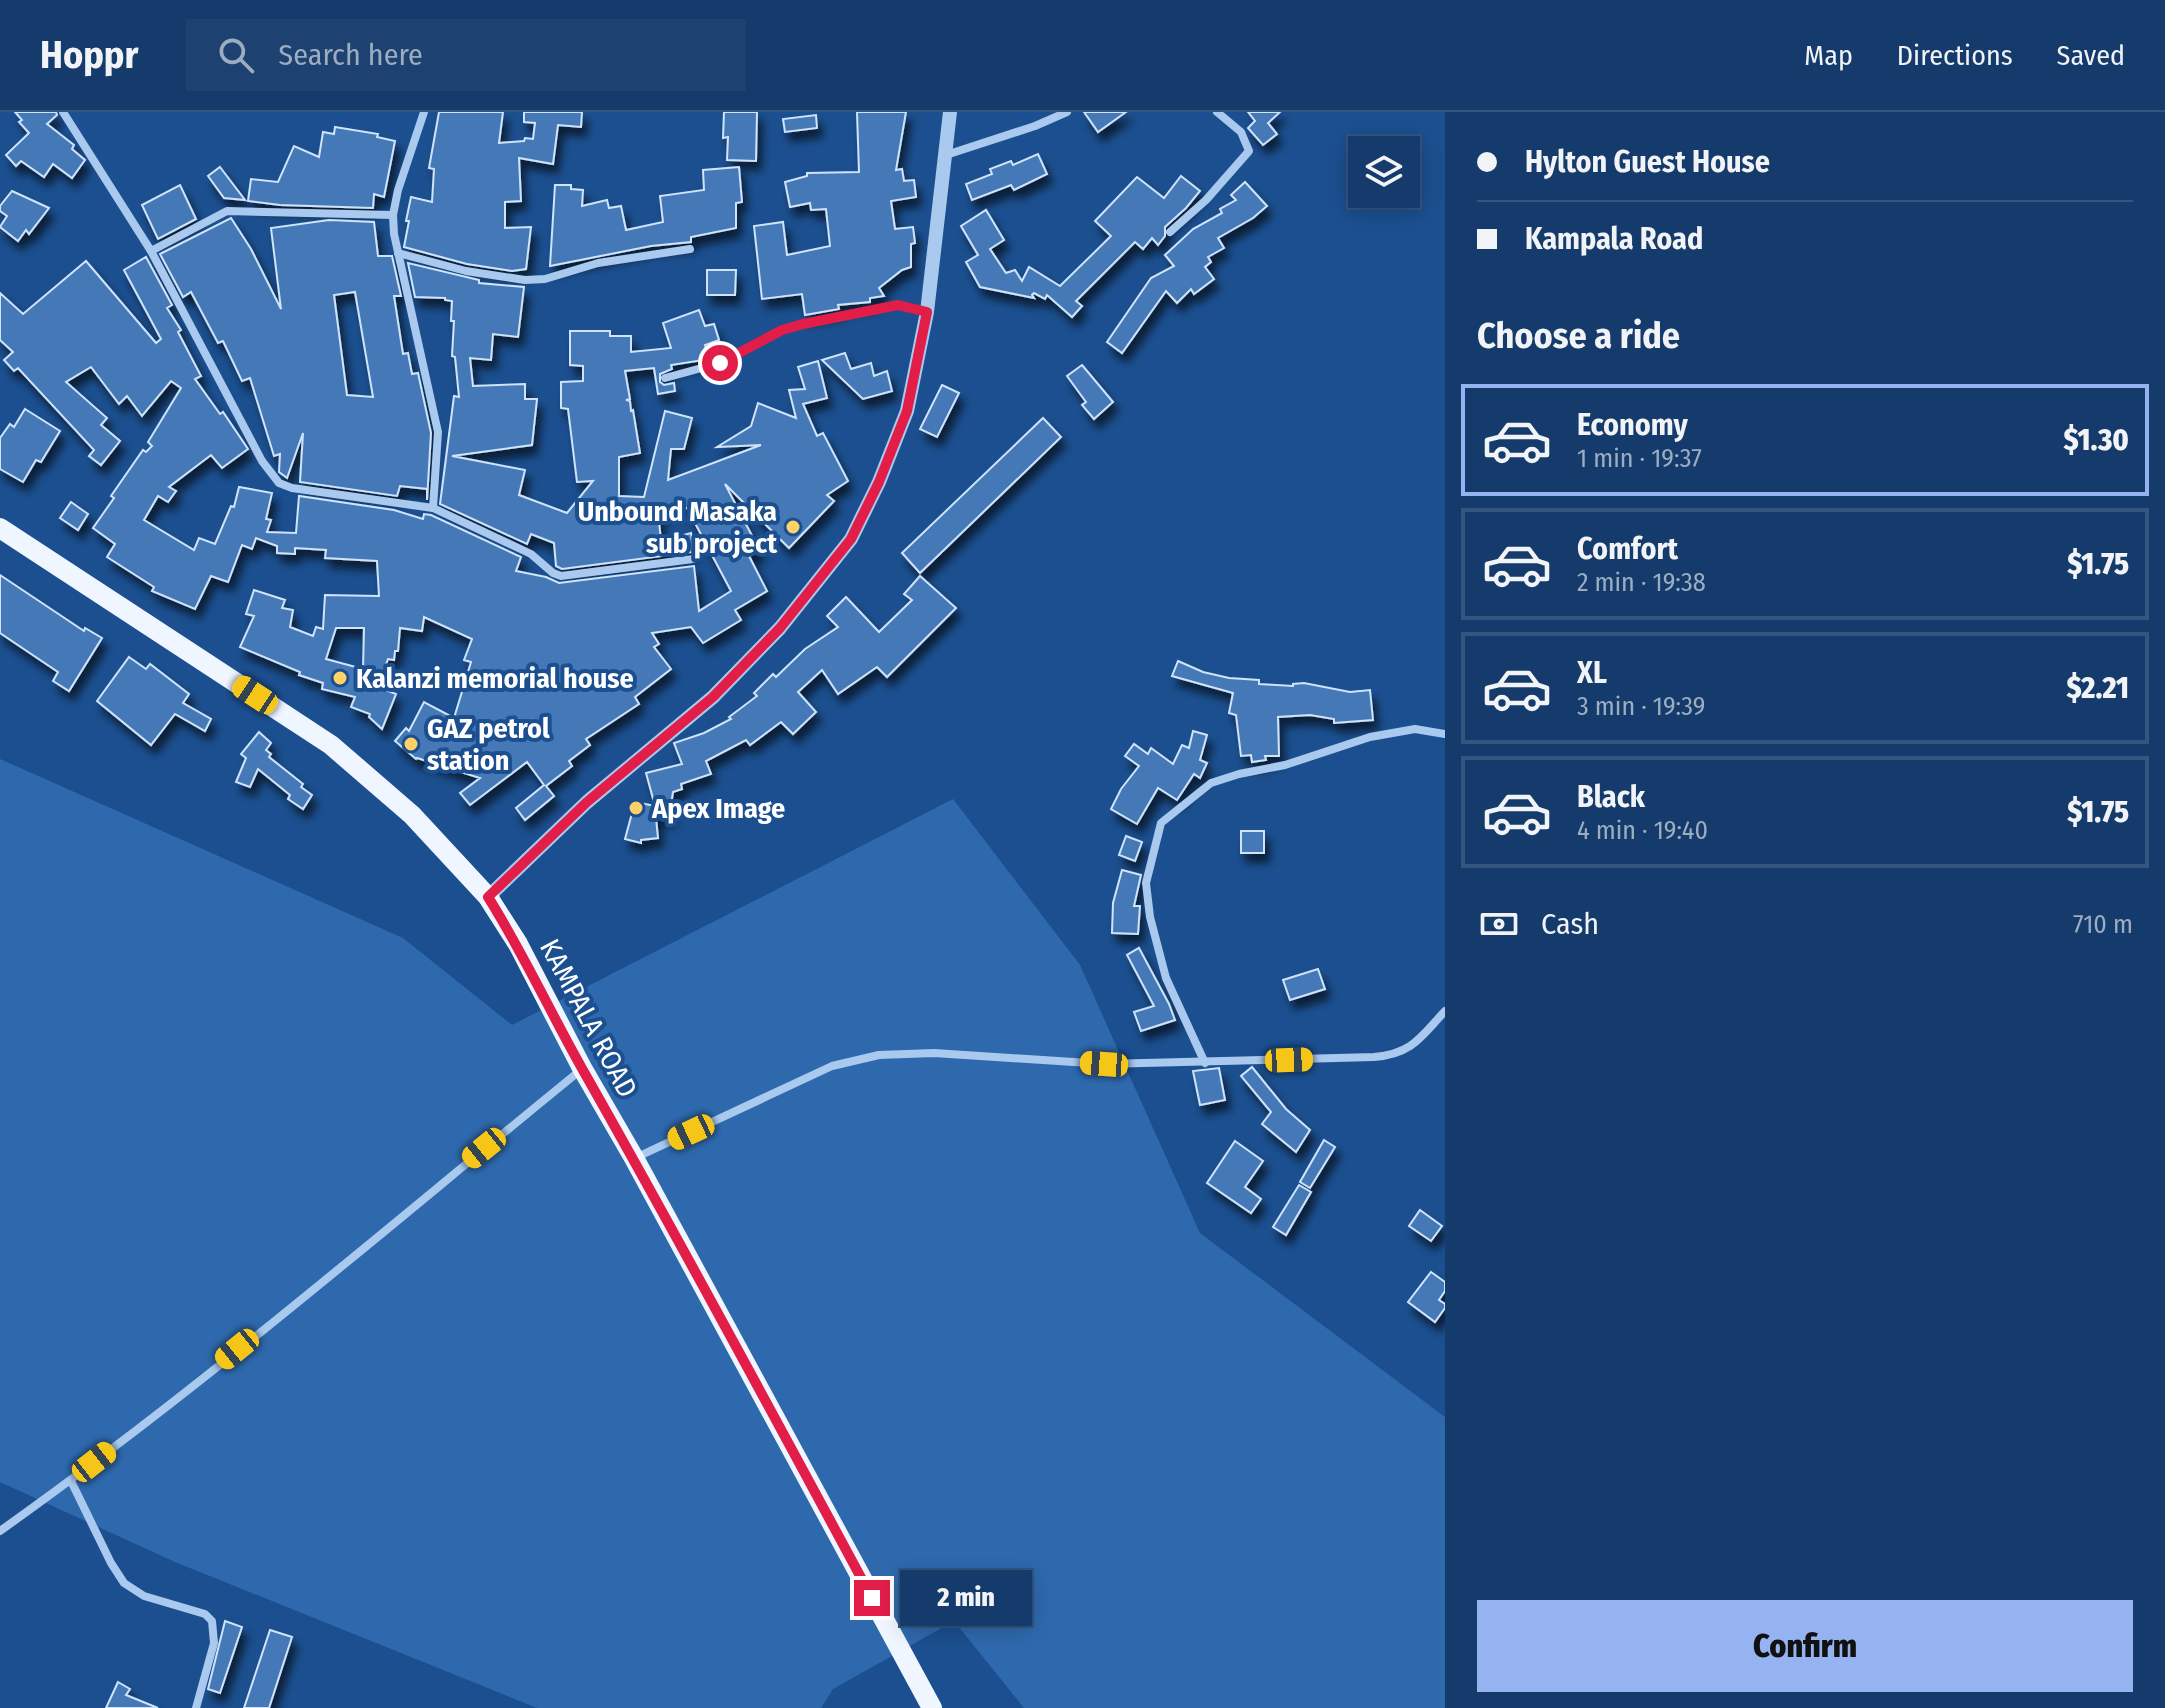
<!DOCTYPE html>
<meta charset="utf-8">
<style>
:root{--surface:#143b6b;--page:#1d4271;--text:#f1f3f6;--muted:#9dadc1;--line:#33557e;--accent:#95b2f1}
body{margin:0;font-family:"Fira Sans Condensed",sans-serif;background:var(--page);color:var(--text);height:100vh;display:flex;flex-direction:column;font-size:30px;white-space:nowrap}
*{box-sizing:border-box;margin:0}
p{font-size:26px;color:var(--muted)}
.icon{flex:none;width:44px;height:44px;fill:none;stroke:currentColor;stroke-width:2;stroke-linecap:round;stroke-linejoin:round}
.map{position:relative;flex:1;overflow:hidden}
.side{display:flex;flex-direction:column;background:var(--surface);width:720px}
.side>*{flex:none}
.hud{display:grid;align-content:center;height:176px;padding:0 32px;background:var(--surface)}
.tools{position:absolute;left:1348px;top:24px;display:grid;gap:16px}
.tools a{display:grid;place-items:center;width:72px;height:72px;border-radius:0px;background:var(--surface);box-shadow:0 4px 20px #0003,0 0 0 2px var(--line);font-size:40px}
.end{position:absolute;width:36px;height:36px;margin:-18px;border:10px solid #e11d48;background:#fff;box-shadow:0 0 0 4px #fff}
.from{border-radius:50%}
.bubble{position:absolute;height:56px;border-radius:0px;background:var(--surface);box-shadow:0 4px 20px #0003,0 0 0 2px var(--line);font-size:26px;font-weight:800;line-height:56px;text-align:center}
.car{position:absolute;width:24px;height:48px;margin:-24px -12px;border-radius:10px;box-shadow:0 0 6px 2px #0007;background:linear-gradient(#f5c518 24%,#345 0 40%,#f5c518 0 76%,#345 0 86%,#f5c518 0)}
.hud b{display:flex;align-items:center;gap:28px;height:76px;font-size:30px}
.hud b+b{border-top:2px solid var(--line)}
.hud i{width:20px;height:20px;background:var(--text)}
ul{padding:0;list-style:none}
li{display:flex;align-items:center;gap:24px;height:112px;margin:0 16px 12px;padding:0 16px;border:4px solid var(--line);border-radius:0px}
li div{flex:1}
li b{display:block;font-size:30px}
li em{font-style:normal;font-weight:800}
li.selected{border-color:var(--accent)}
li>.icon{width:72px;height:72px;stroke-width:1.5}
h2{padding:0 32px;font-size:36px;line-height:96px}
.pay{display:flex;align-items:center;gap:20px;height:88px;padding:0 32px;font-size:30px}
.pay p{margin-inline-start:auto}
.button{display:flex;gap:16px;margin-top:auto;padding:16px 32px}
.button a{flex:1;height:92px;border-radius:0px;background:var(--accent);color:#111;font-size:32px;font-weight:800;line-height:92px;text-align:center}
header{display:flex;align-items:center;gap:48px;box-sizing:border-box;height:112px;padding:0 40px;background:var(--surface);border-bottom:2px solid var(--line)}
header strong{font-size:38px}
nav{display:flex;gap:44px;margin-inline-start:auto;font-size:28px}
.search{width:560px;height:72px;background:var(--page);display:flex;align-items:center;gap:20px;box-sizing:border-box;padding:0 28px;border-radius:0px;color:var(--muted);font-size:30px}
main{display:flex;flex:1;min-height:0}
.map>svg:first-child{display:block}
.green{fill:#2e69ad}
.building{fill:#4478b7;stroke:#cfe3fa;stroke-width:2;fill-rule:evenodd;filter:url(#shadow)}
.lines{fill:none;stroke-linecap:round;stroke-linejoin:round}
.minor{stroke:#a9c9ee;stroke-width:8}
.tertiary{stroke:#a9c9ee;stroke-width:14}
.primary{stroke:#f0f6ff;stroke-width:20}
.route{stroke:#e11d48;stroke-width:10}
.poi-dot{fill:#ffd166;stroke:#1b4f8f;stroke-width:3}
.labels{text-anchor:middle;stroke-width:8;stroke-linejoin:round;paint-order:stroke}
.poi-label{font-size:28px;font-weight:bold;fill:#fff;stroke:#1b4f8f;text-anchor:start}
.street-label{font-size:28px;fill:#fff;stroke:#1b4f8f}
</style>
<header>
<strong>Hoppr</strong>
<div class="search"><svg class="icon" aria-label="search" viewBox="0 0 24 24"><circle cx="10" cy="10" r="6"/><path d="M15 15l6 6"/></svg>Search here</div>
<nav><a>Map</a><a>Directions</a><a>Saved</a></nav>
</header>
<main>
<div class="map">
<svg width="1445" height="1596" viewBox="0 0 1445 1596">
<defs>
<filter id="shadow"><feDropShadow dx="5" dy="9" stdDeviation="4" flood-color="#0009"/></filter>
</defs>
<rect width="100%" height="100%" fill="#1b4f8f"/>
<path class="green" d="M0 647 403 826 512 913 953 687 1080 853 1200 1121 1445 1305V1596H1024L954 1509 833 1577 821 1596H537L175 1450 0 1370Z"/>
<g class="building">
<path d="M15 0H56L57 3 47 12 74 33 72 37 85 48 72 66 53 52 44 65 21 49 16 54 6 43 29 21 19 10 22 8Z"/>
<path d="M439 0H503L499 31 524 29 525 26 533 27 535 11 524 10V0H582L581 15 558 13 553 52 519 46 521 89 505 90V116L531 115 526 157 512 159 467 152 404 135 409 109H406L411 85 432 90 434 57 429 56Z"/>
<path d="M724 0H757L756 49 727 48 728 25 723 26Z"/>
<path d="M857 0H906L896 58 902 57 904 69 914 68 916 85 891 89 895 117 913 115 915 131 911 132V155L902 158 879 176 884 184 870 186V190L838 193 839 197 805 203 802 182 762 187 754 114 783 110 787 143 830 134 826 97 811 98 810 91 790 95 785 70 807 64V61L859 60Z"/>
<path d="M1084 0H1126L1098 20Z"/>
<path d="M1248 0H1280L1268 11 1277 22 1263 33 1248 16 1255 9Z"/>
<path d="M816 3 817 16 785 20 783 7Z"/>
<path d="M335 15 378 22 377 25 395 29 384 85 374 82 373 96 280 93 248 89 251 67 278 70 294 34 319 45 323 20 334 22Z"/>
<path d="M1038 42 1047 62 1014 78 1011 73 972 88 966 72 992 62 990 57 1011 49 1013 53Z"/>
<path d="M220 55 245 88 224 86 208 64Z"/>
<path d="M739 55 742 90 736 91V116L691 125V130L651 134 550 154 555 73H571V77L583 78 582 94 607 88 609 96 621 94 626 118 663 110 660 84 704 78 703 58Z"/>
<path d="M1181 64 1200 79 1186 96 1165 115V124L1158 133 1152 126 1143 137 1135 130 1076 189 1082 194 1072 205 1047 183 1045 187 1034 181 1032 183 1034 186 980 175 966 150 978 143 961 114 986 98 1004 128 990 137 1006 161 1015 158 1022 169 1029 155 1060 174 1111 124 1095 109 1137 65 1164 86Z"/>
<path d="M1245 70 1267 94 1253 106 1218 126 1224 136 1208 145 1211 150 1205 155 1214 167 1194 182 1191 177 1177 191 1166 179 1122 241 1107 230 1151 166 1174 154 1165 143 1193 117 1222 101 1220 97 1236 88 1231 83Z"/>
<path d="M180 73 196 107 158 127 142 93Z"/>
<path d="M12 79 49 96 29 122 26 118 18 129 0 115 7 104 0 99V94Z"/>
<path d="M231 106 251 137 281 197 271 116 329 108 374 110 378 144H392L401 184H394L403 242 408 241 412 262 418 261 431 321 427 388V377L400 374 397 384 300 370 303 321 287 366 279 360 280 342 274 344 250 266 242 269 223 229 218 231 191 180 183 185 160 142ZM355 180 373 285 347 283 334 183Z"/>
<path d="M146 145 172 193 167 196 181 218 178 220 201 264 195 267 220 302 223 300 248 337 222 356 211 343 169 375 176 379 168 390 158 384 144 408 194 438 199 426 215 432 231 394 234 395 239 375 272 381 266 407 271 408 267 420 296 421 299 384 394 398 423 407 424 402 431 403 521 445 516 459 546 465 559 471 694 454 699 499 731 479 687 396 658 399 661 429 691 421 693 440 562 457 556 454 554 431 531 422 527 432 440 392 454 284 459 285 455 245 452 244 454 209H451L452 189 445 188V186L415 185 408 151 479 168V171L524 175 518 225 493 222 491 248 470 246 473 274 525 272V287H537L532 333 452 344 525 358 519 383 567 401 593 369 577 370 568 297 561 296V270L583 269V254L570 253V219H610V224H631V240L671 236 663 211 699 198 705 214 714 212 719 228 705 233 710 247 671 253 672 257 660 262V270L664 273 674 271 675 279 658 282 654 256 625 259 630 287 626 288 630 289 631 299 633 298 640 341 619 345V384L644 385 665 299 692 306 684 337H671L668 368 761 333 717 335 751 314 758 291 796 306 789 278 805 277 798 255 818 249 827 286 803 292 817 324 823 321 848 369 827 383 834 389 789 436 725 372 760 439 749 444 767 479 735 498 741 508 703 531 691 515 652 521 659 532 654 535 671 557 635 585 639 592 586 627 590 633 569 649 572 654 546 674 554 684 525 708 516 696 544 673 527 650 470 693 460 681 480 666 417 646 416 647 395 629 406 616 409 619 424 590 454 606 471 550 464 548 472 527 424 505 422 519 400 516 398 539H395L394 548 388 547 378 575 396 582 382 617 369 605 370 602 351 595 355 585 322 577 323 571 299 563 300 560 240 535 254 504 246 502 254 478 285 488 282 496 293 498 290 515 313 524 316 515 323 517 325 483 379 484 377 449 325 446 326 438 295 436V442L277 441V434L256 426 252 437 242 433 228 470 211 464 195 497 152 479 154 475 107 445 115 432 93 416 114 386 111 384 143 338 146 340 152 334 148 330 181 276 171 269 142 304 127 284 119 292 91 255 66 270 107 306 101 313 120 329 101 353 89 344 94 338 18 256 14 259 4 248 13 240 0 228V181L23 202 86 149 156 231 161 227 124 158ZM336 516H364L363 557 326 547Z"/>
<path d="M707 158H736L735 183H707Z"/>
<path d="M845 241 851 257 871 251 874 264 887 259 892 279 863 287 822 248Z"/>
<path d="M1082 253 1113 290 1094 307 1082 293 1086 290 1067 264Z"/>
<path d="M942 273 959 281 937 325 920 317Z"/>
<path d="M25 297 60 319 41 350 36 348 23 370 0 357V326L10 312 14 315Z"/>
<path d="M1043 306 1061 325 920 461 902 441Z"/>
<path d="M71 390 88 402 78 418 60 406Z"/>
<path d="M0 463 84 519 85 516 102 526 69 579 53 569 58 560 0 521Z"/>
<path d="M920 464 956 496 887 565 877 555 838 582 822 558 798 580 816 600 793 622 781 610 750 633 746 628 706 649 711 662 681 672 682 677 673 680 669 706 657 704 655 696 658 726 641 728V731L625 727 635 690 655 694 646 661 682 652 674 631 704 621 731 607 729 605 757 584 754 581 773 562 776 565 805 537 838 515 827 504 846 485 879 520 912 488 904 482Z"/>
<path d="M129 545 146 557 150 552 189 582 183 591 211 607 205 619 175 602 151 633 97 589Z"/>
<path d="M1178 549 1203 560 1229 566 1259 568V572L1293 574V572L1304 571 1350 580 1370 578 1373 608 1334 611V607L1310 603 1278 605 1279 644H1265L1266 648 1252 650 1251 643 1241 644 1236 603 1229 601 1233 581 1172 564Z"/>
<path d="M1193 619 1207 623 1200 648 1207 651 1200 666 1194 662 1177 688 1158 676 1137 712 1111 697 1121 677 1139 654 1125 644 1134 632 1148 642 1151 636 1173 652 1182 633 1189 636Z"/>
<path d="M259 620 271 631 266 638 271 642 269 645 303 672 301 675 312 683 303 697 288 687 290 683 258 657 250 675 236 670 246 646 241 642Z"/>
<rect x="1241" y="719" width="23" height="22"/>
<path d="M1126 724 1142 730 1135 749 1119 743Z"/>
<path d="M1122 758 1141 763 1134 794H1140L1138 822 1112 821 1113 791Z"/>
<path d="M1139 836 1169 892 1175 908 1141 919 1134 900 1154 894 1127 843Z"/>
<path d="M1318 857 1325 877 1290 888 1283 868Z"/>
<path d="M1252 955 1286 997 1310 1018 1296 1040 1262 1012 1271 1000 1241 964Z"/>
<path d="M1219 956 1225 988 1200 993 1193 959Z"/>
<path d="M1324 1028 1335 1035 1310 1076 1300 1070Z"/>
<path d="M1235 1029 1263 1049 1245 1075 1261 1087 1251 1101 1207 1071Z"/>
<path d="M1299 1073 1311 1080 1286 1123 1273 1115Z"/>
<path d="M1420 1098 1442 1114 1431 1129 1409 1114Z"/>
<path d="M1431 1160 1445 1170V1179L1439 1188 1445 1192V1196L1435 1210 1408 1190Z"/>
<path d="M225 1509 242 1515 220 1581 208 1577Z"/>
<path d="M270 1518 292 1525 269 1596H244Z"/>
<path d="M118 1570 130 1577 126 1583 158 1596H106Z"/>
</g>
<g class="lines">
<g class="minor">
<path d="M63 0 151 139 262 349 279 371 292 376 433 396 531 442 553 461 561 464 693 447"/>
<path d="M424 0 398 78 393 103 394 122 438 320 433 396"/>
<path d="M946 43 1035 14 1067 0"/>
<path d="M1170 120 1206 88 1249 39 1241 20 1217 0"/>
<path d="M151 139 227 99 393 103"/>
<path d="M398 141 466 159 525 168 545 167 598 151 690 137"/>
<path d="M665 266 720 251 782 218 803 212 898 193 927 200"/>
<path d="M1205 951 1166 866 1150 805 1146 771 1161 711 1211 671 1239 662 1285 653 1370 625 1415 617 1445 622"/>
<path d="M635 1046 832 954 879 943 934 941 1104 952 1374 945C1412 942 1421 925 1445 899"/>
<path d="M71 1369 111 1451 124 1471 144 1484 205 1502 212 1509 214 1531 196 1596"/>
<path d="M0 1419C202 1276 390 1113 582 957"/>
</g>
<path class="tertiary" d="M488 785 587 690 713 585 780 516 851 427 879 370 907 299 927 200 950 0"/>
<path class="primary" d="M0 416 331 633 412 703 488 785 518 832 582 956 634 1046 932 1596"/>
</g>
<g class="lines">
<path class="route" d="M720 251 782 218 803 212 898 193 927 200 907 299 879 370 851 427 780 516 713 585 587 690 488 785C524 842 551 902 584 960 683 1134 777 1310 872 1486"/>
</g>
<g class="poi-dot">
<circle cx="793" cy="415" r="8"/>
<circle cx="340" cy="566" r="8"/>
<circle cx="411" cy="632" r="8"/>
<circle cx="636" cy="696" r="8"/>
</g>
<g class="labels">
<g class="poi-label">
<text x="777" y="409" text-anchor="end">Unbound Masaka<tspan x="777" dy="32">sub project</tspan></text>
<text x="356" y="576">Kalanzi memorial house</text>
<text x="427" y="626">GAZ petrol<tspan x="427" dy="32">station</tspan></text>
<text x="652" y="706">Apex Image</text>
</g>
<g class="street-label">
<text transform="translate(589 906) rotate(62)" y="10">KAMPALA ROAD</text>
</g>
</g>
</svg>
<div class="tools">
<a><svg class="icon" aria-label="layers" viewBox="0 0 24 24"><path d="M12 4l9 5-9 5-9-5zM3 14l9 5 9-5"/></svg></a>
</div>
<i class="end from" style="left:720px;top:251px"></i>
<i class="end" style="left:872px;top:1486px"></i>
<div class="bubble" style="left:900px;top:1458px;width:132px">2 min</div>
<i class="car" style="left:255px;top:583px;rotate:303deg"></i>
<i class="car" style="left:1289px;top:948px;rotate:88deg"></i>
<i class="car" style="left:1104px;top:952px;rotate:274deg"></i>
<i class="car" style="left:691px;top:1020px;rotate:245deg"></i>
<i class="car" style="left:484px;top:1036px;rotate:231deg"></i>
<i class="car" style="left:237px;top:1237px;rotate:231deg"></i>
<i class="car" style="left:94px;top:1350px;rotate:52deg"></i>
</div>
<section class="side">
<div class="hud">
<b><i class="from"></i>Hylton Guest House</b>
<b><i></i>Kampala Road</b>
</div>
<h2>Choose a ride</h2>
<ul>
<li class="selected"><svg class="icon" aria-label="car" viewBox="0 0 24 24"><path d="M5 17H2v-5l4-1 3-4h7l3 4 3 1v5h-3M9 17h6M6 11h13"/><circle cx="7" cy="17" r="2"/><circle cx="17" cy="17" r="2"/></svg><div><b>Economy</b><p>1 min · 19:37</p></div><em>$1.30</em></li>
<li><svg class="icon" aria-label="car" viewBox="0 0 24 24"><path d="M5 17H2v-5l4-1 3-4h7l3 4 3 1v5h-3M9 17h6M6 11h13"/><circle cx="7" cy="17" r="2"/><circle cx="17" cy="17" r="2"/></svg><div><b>Comfort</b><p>2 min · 19:38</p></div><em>$1.75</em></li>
<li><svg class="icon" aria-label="car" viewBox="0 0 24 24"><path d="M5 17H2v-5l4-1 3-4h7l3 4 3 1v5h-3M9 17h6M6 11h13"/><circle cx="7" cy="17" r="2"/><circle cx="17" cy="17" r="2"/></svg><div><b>XL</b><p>3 min · 19:39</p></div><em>$2.21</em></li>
<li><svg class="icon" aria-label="car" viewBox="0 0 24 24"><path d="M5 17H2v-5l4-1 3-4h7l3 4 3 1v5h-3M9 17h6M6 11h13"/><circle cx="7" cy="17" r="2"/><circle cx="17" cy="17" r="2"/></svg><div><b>Black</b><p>4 min · 19:40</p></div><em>$1.75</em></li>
</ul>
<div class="pay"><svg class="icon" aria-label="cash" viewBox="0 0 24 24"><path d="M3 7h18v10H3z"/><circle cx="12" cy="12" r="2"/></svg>Cash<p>710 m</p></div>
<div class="button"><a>Confirm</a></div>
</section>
</main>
